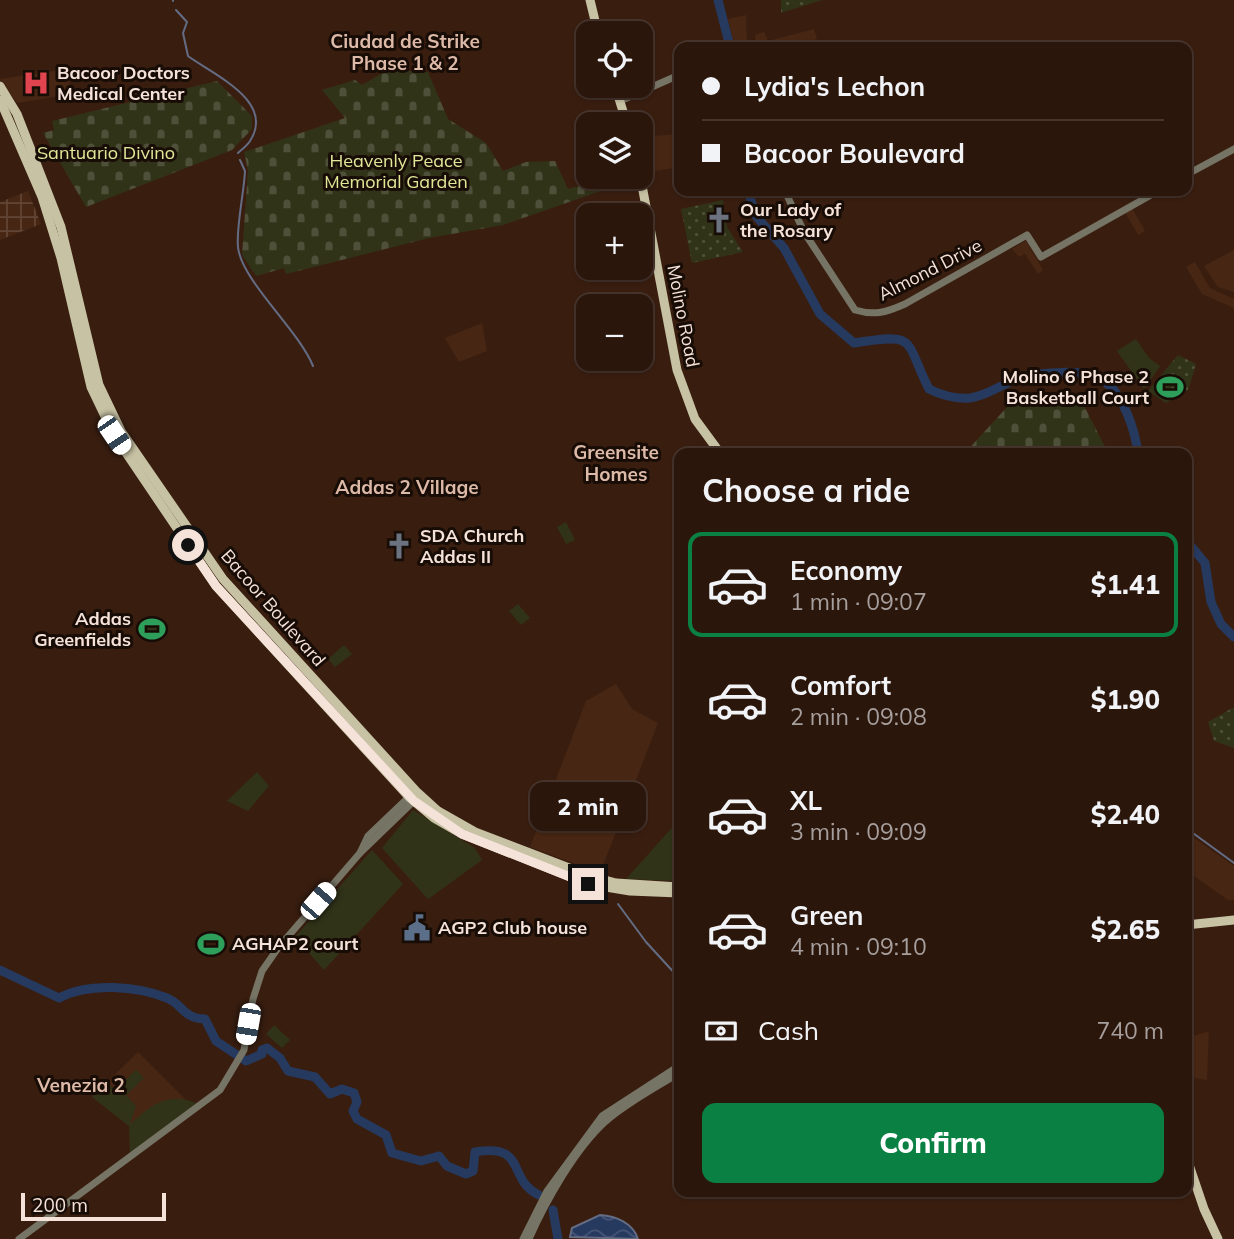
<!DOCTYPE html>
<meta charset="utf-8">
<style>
:root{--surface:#2b160c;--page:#331f15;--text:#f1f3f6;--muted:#a69f9d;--line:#47352d;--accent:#0b8043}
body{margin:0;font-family:Mulish,sans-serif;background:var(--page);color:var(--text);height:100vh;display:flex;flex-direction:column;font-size:26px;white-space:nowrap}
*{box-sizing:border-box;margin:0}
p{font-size:23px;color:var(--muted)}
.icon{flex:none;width:38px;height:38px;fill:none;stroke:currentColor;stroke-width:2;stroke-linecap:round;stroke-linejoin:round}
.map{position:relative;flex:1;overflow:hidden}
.sheet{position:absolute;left:674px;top:448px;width:518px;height:749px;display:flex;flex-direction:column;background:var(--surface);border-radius:14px;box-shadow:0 2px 5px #0004,0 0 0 2px var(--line)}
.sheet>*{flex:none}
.top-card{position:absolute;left:674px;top:42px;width:518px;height:154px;border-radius:14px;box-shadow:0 2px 5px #0004,0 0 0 2px var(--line);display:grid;align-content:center;height:154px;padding:0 28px;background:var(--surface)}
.fabs{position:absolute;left:576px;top:21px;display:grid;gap:14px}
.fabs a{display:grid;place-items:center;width:77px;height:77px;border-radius:14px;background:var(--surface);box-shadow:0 2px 5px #0004,0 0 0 2px var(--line);font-size:35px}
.scale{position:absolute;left:21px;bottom:18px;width:145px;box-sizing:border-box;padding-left:7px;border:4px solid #f5e2d9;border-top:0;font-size:19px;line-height:24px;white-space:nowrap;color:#f5e2d9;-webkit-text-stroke:5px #180c06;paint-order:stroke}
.end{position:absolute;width:32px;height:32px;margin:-16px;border:9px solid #f5e2d9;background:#111;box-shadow:0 0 0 4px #111}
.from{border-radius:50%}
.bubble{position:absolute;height:49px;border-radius:14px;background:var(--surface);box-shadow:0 2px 5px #0004,0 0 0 2px var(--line);font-size:23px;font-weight:800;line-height:49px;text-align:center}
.car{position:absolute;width:21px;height:42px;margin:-21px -10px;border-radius:9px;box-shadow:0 0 5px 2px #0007;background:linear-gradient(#fff 24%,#345 0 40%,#fff 0 76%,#345 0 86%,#fff 0)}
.top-card b{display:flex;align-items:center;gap:24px;height:66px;font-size:26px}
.top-card b+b{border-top:2px solid var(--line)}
.top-card i{width:18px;height:18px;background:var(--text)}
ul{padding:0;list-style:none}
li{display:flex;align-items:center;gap:21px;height:105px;margin:0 14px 10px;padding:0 14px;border:4px solid transparent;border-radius:14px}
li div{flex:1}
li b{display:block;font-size:26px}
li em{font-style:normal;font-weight:800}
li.active{border-color:var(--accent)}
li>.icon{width:63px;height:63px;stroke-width:1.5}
h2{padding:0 28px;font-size:32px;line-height:84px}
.pay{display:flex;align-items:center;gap:18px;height:77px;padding:0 28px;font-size:26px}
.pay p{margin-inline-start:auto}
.button{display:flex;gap:14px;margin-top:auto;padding:14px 28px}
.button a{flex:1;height:80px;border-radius:14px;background:var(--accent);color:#fff;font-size:28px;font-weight:800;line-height:80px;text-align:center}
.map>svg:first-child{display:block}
.built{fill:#472613}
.industrial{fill:url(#industrial-grid)}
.green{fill:#313318}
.cemetery{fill:url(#cemetery-stones)}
.park{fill:url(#park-dots)}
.water{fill:url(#water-waves);stroke:#646c84;stroke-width:2}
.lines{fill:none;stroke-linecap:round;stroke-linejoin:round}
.stream{stroke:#646c84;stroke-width:2}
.river{stroke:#26395f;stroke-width:9}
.minor{stroke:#767465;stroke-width:7}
.major{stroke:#c7c2a4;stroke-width:9}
.route{stroke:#f5e2d9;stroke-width:9}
.labels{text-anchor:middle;stroke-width:6;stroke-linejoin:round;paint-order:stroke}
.poi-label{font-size:18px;font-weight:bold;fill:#f5e2d9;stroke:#180c06;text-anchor:start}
.park-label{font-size:18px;fill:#e0e898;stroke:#180c06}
.street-label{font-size:18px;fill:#f5e2d9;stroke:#180c06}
.neighbourhood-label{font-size:19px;font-weight:bold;fill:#ddb9a7;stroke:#180c06}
</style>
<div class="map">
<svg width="1234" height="1239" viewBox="0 0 1234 1239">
<defs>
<pattern id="industrial-grid" width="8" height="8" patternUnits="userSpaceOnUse" patternTransform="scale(1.75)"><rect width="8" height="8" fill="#472613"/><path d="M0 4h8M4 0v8" fill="none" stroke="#624535"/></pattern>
<pattern id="cemetery-stones" width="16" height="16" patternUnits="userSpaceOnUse" patternTransform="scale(1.75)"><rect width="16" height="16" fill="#313318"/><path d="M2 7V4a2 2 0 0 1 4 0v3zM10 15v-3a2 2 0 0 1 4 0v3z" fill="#4f5039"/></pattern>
<pattern id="park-dots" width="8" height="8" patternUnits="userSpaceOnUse" patternTransform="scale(1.75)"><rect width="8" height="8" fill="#313318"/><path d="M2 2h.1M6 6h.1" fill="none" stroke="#4f5039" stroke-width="1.8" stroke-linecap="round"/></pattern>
<pattern id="water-waves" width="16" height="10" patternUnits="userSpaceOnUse" patternTransform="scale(1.75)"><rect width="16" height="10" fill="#26395f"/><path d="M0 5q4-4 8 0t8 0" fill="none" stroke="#465575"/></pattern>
</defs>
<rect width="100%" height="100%" fill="#391e10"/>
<g class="built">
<path d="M746 15 747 42 734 46 728 19Z"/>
<path d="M814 29 817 39 787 47H756L755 35 764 32 768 41Z"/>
<path d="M67 69 71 94 17 103 0 79Z"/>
<path d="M679 134V167L643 173 640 137Z"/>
<path d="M1132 208 1145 231 1138 235 1125 212Z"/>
<path d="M1026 241 1043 270 1038 274 1025 254 1019 257 1012 249Z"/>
<path d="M1234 250V292L1218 287 1204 266Z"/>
<path d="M1195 262 1210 288 1234 299V308L1202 294 1186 267Z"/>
<path d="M482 323 487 351 459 362 445 338Z"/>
<path d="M616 684 632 709 658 723 600 873 530 847 586 701Z"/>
<path d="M1187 833 1234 866V900H1228L1187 871Z"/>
<path d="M1209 1031 1207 1080 1194 1078 1187 1063V1038Z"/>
<path d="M138 1052 185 1099 129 1126 92 1097Z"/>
</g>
<path class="industrial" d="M28 191 41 224 0 240V202Z"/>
<g class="green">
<path d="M1136 339 1149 358 1160 366 1144 389 1117 351Z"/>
<path d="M566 522 575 540 566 544 557 527Z"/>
<path d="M518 604 530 618 521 625 509 611Z"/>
<path d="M150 617 163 634 154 641 141 624Z"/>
<path d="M344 645 352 654 335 667 328 659Z"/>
<path d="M257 772 269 786 248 811 227 801Z"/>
<path d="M413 810 475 848 482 860 428 899 382 848Z"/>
<path d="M679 820V881L626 879Z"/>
<path d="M372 850 403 884 324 970 295 937Z"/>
<path d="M274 1025 290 1040 282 1048 266 1034Z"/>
<path d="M136 1070 144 1078 126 1095 136 1106 130 1125C150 1104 171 1090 200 1105L130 1155 129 1126 92 1097 107 1083 115 1090Z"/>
</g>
<g class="cemetery">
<path d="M403 61 406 62 407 71 428 72 448 119 486 143 503 171 526 162 555 161 568 189 610 177 635 179 503 225 429 238 286 274 284 268 256 276 242 255 248 171 244 152 345 118 322 90 355 80 362 85Z"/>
<path d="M217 81 252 116V129L232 150 86 207 43 133 54 130 52 121Z"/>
<path d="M1078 394 1108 453H965L1018 395Z"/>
</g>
<g class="park">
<path d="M781 0H822L781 13Z"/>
<path d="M723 200 727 227 743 252 692 263 681 209Z"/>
<path d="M1178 355 1196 364 1188 390 1166 403 1148 391Z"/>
<path d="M1234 707V748L1214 741 1208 722Z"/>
</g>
<path class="water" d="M600 1215C616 1216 633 1223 638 1239L570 1237 572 1228Z"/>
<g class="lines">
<g class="stream">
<path d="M173 0V1"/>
<path d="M176 10 187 22 183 33 188 56C212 74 276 101 250 141 247 146 242 149 238 153"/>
<path d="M240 160 245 171C244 193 236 227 238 247 241 280 298 329 313 366"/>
<path d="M1186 828 1234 863"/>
<path d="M618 904 646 942 679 978"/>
</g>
<g class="river">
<path d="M718 0 730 47"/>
<path d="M748 191 756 216 784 248 820 314 854 343C919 332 904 340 929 389 941 395 956 399 970 398 988 396 1003 383 1020 378 1041 372 1086 368 1104 381 1124 395 1135 431 1138 453"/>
<path d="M1186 540 1205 563 1211 602 1221 624 1234 637"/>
<path d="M0 970 59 998C89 982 137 986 167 998 184 1005 182 1018 205 1019L216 1041 246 1061 262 1054V1050L267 1048 280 1058 288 1071 315 1077 330 1094 342 1089 354 1093 357 1102 353 1111 357 1119 386 1135 392 1153 421 1161 439 1156 447 1166 466 1174 473 1171 475 1152C528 1143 506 1179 539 1195"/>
<path d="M553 1210 558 1239"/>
</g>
<g class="minor">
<path d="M746 47H751"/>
<path d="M620 101 679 75"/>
<path d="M1186 175 1234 149"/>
<path d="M785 191 804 232 855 310C875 316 887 312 905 304L1027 235 1041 257 1158 191"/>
<path d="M360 853 368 836 412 794"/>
<path d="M19 1239 220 1090 244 1050 253 999 262 971 278 948 360 853 417 798"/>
<path d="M523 1239 547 1191 602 1116 679 1066"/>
<path d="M529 1239C546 1201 575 1149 606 1121 628 1102 655 1088 679 1073"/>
</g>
<g class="major">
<path d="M590 0 598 33"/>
<path d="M0 86 17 114 61 227 99 385 121 431 223 579 416 791 438 811 475 832 590 876 616 883 679 887"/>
<path d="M615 86 627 124"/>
<path d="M0 100 42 197 61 258 91 387 114 435 216 586 409 797 434 818 462 834 588 884 630 891 679 893"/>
<path d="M640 175 677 370 695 419 720 453"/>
<path d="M1186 925 1234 920"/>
<path d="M1186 1156 1204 1209 1218 1239"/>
</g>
</g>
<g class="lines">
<path class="route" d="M188 545 216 586 414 801 462 834 588 884"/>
</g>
<defs>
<g id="hospital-bare" transform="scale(2.1)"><path d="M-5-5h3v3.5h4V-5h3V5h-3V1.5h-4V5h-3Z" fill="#e0444e" stroke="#180c06" stroke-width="2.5" paint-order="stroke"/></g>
<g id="church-bare" transform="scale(2.1)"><path d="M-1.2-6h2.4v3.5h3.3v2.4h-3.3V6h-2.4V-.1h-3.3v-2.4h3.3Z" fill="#6b7280" stroke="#180c06" stroke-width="2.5" paint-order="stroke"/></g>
<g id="stadium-bare" transform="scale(2.1)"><path d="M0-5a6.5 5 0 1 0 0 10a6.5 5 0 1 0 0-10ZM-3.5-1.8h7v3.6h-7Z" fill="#2e9e5b" stroke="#180c06" stroke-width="2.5" paint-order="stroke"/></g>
<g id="civic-bare" transform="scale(2.1)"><path d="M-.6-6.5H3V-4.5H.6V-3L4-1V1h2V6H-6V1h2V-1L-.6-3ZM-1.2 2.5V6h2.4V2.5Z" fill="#5c6f8a" stroke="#180c06" stroke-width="2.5" paint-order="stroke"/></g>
</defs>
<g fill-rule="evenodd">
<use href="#hospital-bare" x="36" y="83"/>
<use href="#church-bare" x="719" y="220"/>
<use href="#stadium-bare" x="1170" y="387"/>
<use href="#church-bare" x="399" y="546"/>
<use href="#stadium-bare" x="152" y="629"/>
<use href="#civic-bare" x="417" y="928"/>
<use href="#stadium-bare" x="211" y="944"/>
</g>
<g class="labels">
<g class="poi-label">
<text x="57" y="79">Bacoor Doctors<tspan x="57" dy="21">Medical Center</tspan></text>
<text x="740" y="216">Our Lady of<tspan x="740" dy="21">the Rosary</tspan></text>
<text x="1149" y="383" text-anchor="end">Molino 6 Phase 2<tspan x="1149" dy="21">Basketball Court</tspan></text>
<text x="420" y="542">SDA Church<tspan x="420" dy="21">Addas II</tspan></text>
<text x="131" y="625" text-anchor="end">Addas<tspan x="131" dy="21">Greenfields</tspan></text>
<text x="438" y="934">AGP2 Club house</text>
<text x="232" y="950">AGHAP2 court</text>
</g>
<g class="park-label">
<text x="106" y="159">Santuario Divino</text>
<text x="396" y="167">Heavenly Peace<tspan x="396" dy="21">Memorial Garden</tspan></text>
</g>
<g class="street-label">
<text transform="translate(930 270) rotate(-27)" y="6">Almond Drive</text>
<text transform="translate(683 316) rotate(79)" y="6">Molino Road</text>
<text transform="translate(273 608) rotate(49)" y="6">Bacoor Boulevard</text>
</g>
<g class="neighbourhood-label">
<text x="405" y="48">Ciudad de Strike<tspan x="405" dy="22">Phase 1 &amp; 2</tspan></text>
<text x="616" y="459">Greensite<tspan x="616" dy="22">Homes</tspan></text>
<text x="407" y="494">Addas 2 Village</text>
<text x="81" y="1092">Venezia 2</text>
</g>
</g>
</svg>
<div class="fabs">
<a><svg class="icon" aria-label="locate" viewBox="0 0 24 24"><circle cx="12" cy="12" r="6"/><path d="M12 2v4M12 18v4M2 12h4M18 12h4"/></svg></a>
<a><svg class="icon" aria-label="layers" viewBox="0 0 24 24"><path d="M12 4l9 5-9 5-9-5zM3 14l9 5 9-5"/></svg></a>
<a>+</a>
<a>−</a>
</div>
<div class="scale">200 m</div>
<i class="end from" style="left:188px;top:545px"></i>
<i class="end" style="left:588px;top:884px"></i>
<div class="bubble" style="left:530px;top:782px;width:116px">2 min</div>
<i class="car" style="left:114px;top:435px;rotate:146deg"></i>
<i class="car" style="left:318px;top:901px;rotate:41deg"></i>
<i class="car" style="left:248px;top:1024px;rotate:190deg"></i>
<div class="top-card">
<b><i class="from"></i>Lydia's Lechon</b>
<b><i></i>Bacoor Boulevard</b>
</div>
<section class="sheet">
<h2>Choose a ride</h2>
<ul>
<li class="active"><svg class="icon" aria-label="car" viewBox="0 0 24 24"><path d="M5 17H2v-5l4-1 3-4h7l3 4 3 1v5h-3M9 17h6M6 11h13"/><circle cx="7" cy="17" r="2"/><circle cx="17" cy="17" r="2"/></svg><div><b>Economy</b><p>1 min · 09:07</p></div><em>$1.41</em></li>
<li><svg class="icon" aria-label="car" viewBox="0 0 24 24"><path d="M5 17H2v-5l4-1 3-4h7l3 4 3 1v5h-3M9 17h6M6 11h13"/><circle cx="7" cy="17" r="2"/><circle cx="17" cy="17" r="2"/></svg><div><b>Comfort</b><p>2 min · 09:08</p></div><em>$1.90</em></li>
<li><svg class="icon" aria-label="car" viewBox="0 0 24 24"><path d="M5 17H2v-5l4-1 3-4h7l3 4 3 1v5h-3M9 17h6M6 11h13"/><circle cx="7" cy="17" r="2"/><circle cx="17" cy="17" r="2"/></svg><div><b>XL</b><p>3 min · 09:09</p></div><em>$2.40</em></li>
<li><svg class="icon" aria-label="car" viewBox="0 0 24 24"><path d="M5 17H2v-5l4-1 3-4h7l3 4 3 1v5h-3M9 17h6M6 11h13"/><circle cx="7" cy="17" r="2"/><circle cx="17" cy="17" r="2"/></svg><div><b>Green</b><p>4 min · 09:10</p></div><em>$2.65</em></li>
</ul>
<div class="pay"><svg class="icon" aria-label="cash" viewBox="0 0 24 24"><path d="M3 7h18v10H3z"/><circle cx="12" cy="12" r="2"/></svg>Cash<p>740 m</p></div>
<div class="button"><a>Confirm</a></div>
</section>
</div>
